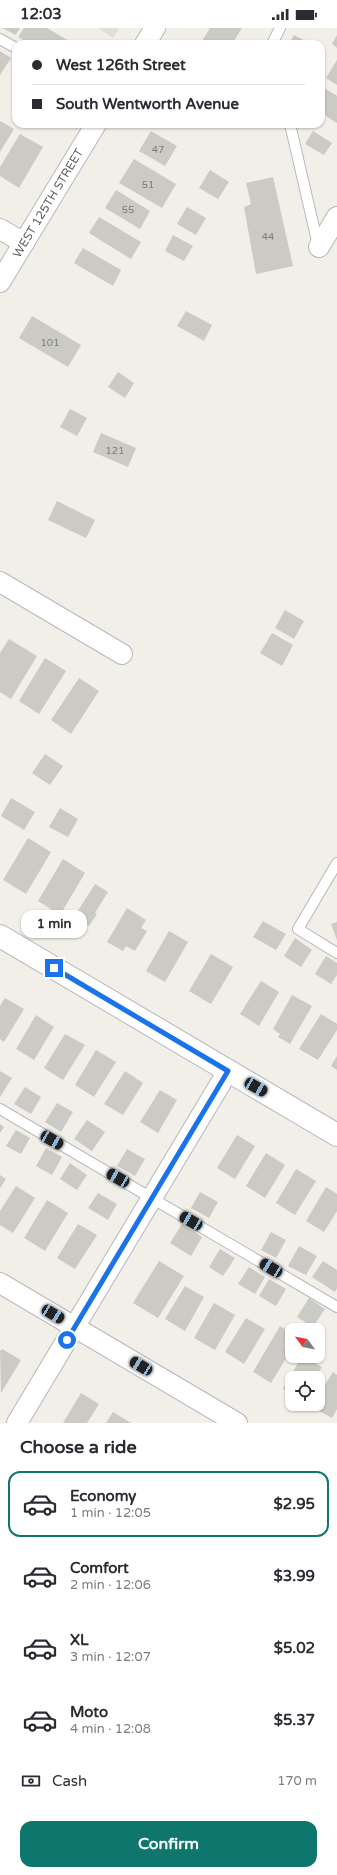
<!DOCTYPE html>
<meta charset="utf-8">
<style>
:root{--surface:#fff;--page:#f2f2f3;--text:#2b2b33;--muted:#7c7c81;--line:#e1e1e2;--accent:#0f766e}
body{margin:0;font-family:"Varela Round",sans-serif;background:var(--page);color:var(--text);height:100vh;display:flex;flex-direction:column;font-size:15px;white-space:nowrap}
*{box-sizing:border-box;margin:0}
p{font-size:13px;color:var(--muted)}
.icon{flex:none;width:22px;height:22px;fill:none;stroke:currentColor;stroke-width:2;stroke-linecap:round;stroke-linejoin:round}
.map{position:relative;height:1395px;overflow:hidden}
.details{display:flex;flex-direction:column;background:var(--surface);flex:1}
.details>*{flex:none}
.guide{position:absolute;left:12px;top:12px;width:313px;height:88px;border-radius:12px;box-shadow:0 1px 3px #0004;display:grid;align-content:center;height:88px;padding:0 20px;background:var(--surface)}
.needle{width:26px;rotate:302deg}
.controls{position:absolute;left:285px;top:1295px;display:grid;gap:8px}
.controls a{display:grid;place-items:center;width:40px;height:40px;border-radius:8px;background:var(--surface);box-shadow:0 1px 3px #0004;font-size:20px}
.end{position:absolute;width:18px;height:18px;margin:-9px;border:5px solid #1a73e8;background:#fff;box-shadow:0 0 0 2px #fff}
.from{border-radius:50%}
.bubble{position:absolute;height:28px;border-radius:12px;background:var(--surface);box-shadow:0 1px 3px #0004;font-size:13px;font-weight:700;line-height:28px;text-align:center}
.car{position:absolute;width:12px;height:24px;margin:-12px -6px;border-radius:5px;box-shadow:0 0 3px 1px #0007;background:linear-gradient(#222 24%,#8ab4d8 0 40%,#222 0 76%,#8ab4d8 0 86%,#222 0)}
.guide b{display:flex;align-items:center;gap:14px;height:38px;font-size:15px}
.guide b+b{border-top:1px solid var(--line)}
.guide i{width:10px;height:10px;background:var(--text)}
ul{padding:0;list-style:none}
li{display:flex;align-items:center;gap:12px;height:66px;margin:0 8px 6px;padding:0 12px;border:2px solid transparent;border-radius:12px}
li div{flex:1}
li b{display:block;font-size:15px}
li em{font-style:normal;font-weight:700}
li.current{border-color:var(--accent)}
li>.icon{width:36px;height:36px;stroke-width:1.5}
h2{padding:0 20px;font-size:18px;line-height:48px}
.pay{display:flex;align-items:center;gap:10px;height:44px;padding:0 20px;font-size:15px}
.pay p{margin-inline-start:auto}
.cta{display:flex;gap:8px;margin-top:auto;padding:8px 20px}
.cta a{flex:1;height:46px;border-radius:12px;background:var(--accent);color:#fff;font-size:16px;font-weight:700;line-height:46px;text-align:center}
.status{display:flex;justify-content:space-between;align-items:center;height:28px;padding:0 20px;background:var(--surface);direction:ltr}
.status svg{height:11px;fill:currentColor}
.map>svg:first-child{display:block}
.education{fill:#e1ded6}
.building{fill:#cccac5}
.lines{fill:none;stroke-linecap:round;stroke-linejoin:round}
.service-casing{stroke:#b5b8bc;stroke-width:12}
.minor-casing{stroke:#b5b8bc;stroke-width:22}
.tertiary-casing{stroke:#b5b8bc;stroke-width:24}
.service{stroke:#fff;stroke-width:10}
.minor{stroke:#fff;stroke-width:20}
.tertiary{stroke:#fff;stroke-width:22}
.route{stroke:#1a73e8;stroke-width:5}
.labels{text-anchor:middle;stroke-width:3;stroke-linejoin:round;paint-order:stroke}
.number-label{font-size:10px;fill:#7a7d7f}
.street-label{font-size:12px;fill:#5f6368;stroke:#fff}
</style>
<div class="status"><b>12:03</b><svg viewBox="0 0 49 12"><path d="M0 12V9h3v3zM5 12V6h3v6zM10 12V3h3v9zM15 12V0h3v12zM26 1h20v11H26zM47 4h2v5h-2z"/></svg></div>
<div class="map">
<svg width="337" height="1395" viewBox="0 0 337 1395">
<rect width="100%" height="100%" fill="#f1efe8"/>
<path class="education" d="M98 0H119L113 10Z"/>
<g class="building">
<path d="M2 0H20L16 7Z"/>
<path d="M24 0H47L74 16H30L18 9Z"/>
<path d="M210 0H242L232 16H207L202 13Z"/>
<path d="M294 7 307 14 306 16H289Z"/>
<path d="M337 7V20L332 16Z"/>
<path d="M0 23 11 30 0 47Z"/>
<path d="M337 32V57L326 50Z"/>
<path d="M321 58 337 68V95L321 85Z"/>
<path d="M0 93 14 101 0 124Z"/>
<path d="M151 103 177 118 165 138 139 123Z"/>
<path d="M313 103 332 115 324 127 305 116Z"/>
<path d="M20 106 43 119 19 160 0 148V139Z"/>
<path d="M134 131 176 156 162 180 119 155Z"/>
<path d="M210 142 229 154 218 171 199 160Z"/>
<path d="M273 149 293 238 256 246 244 179 251 176 246 155Z"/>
<path d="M116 162 150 183 140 201 105 180Z"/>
<path d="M187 179 206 190 196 207 177 196Z"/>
<path d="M99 189 141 214 131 231 89 205Z"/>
<path d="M173 207 193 218 184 233 165 223Z"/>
<path d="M83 220 121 242 113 258 74 235Z"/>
<path d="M186 283 212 297 204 313 177 298Z"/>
<path d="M32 288 81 317 68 339 19 310Z"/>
<path d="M118 344 134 355 125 370 108 359Z"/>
<path d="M70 381 87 390 77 408 60 399Z"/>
<path d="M101 405 136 420 128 439 93 424Z"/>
<path d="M57 473 95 492 86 510 48 492Z"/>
<path d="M285 582 304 593 294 611 275 600Z"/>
<path d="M272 605 293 617 282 638 260 625Z"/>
<path d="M9 611 37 628 11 671 0 664V625Z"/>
<path d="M45 630 66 643 39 686 19 673Z"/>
<path d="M79 650 99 663 71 706 51 692Z"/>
<path d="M45 726 63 738 50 757 32 745Z"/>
<path d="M11 770 35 784 24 802 1 788Z"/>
<path d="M60 780 78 791 68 809 49 799Z"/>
<path d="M28 810 51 824 26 866 3 852Z"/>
<path d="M63 831 85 845 60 887 38 873Z"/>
<path d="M95 856 108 864 95 885 97 886 89 898 74 889Z"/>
<path d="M127 880 146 892 141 900 147 903 135 923 126 918 123 923 107 914Z"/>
<path d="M263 893 286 906 276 922 253 909Z"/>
<path d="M337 894V912L331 896Z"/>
<path d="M169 903 188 914 165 954 146 943Z"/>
<path d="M295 910 312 922 301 939 284 928Z"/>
<path d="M211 926 233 939 211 976 189 963Z"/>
<path d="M326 928 337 935V947L331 956 315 946Z"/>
<path d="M261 953 279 964 259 998 240 986Z"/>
<path d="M292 967 312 978 290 1016 278 1009 280 1006 273 1001Z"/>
<path d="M5 970 24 981 4 1014 0 1011V978Z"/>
<path d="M321 986 337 996V1002L318 1032 299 1021Z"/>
<path d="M36 987 54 999 34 1032 16 1021Z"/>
<path d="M65 1006 85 1017 63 1052 44 1040Z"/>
<path d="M96 1022 116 1034 94 1069 75 1057Z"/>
<path d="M337 1028V1042L331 1038Z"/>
<path d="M0 1043 12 1050 0 1069Z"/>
<path d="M125 1043 143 1055 123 1087 104 1076Z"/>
<path d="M25 1059 41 1069 31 1086 14 1076Z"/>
<path d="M160 1062 177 1072 158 1105 140 1094Z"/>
<path d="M57 1075 73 1084 61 1104 45 1094Z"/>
<path d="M87 1092 105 1104 92 1123 74 1111Z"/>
<path d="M0 1096 4 1099 0 1105Z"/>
<path d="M16 1102 30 1110 21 1126 6 1118Z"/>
<path d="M237 1107 255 1118 235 1151 217 1140Z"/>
<path d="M46 1120 62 1129 52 1147 36 1138Z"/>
<path d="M127 1121 145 1131 135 1148 117 1138Z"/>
<path d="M266 1125 285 1137 265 1170 246 1158Z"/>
<path d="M70 1135 87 1147 77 1162 60 1151Z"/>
<path d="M296 1141 316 1153 295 1187 276 1175Z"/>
<path d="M0 1147 6 1151 0 1160Z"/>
<path d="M16 1158 35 1170 13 1205 0 1197V1183Z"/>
<path d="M326 1159 337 1166V1183L324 1204 306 1193Z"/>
<path d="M200 1164 218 1174 209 1190 191 1180Z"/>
<path d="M98 1165 117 1176 108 1192 88 1180Z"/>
<path d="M47 1172 68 1185 45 1223 24 1210Z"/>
<path d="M78 1196 97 1207 75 1241 57 1230Z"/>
<path d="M182 1196 202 1209 191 1228 170 1215Z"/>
<path d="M271 1204 286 1212 276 1230 261 1222Z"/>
<path d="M299 1218 317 1228 306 1247 288 1238Z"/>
<path d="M220 1221 235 1230 223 1248 209 1239Z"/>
<path d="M159 1233 184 1248 158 1290 133 1275Z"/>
<path d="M323 1233 337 1242V1260L335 1264 312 1249Z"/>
<path d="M249 1239 265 1249 255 1266 238 1256Z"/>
<path d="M269 1251 286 1261 276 1278 259 1268Z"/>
<path d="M185 1258 204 1269 185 1303 165 1291Z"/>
<path d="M309 1270 325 1281 313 1299 297 1289Z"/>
<path d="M214 1275 235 1287 215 1322 194 1310Z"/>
<path d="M246 1290 265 1301 244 1336 225 1324Z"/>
<path d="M280 1298 291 1305 284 1317 291 1322 271 1355 253 1344Z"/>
<path d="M2 1321 21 1332 1 1365 0 1323Z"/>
<path d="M302 1328 322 1339 315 1350H292V1367L283 1361Z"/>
<path d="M333 1344 337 1347V1381L332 1390 312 1379 313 1376H318V1368Z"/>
<path d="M81 1365 99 1376 87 1395H63Z"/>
<path d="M113 1384 131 1395H106Z"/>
</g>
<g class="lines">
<g class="service-casing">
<g id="service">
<path d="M0 11 16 20"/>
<path d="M272 16 280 0"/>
<path d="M290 96 318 217"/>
<path d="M337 835 298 901 337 925"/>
<path d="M0 1081 337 1279"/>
</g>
</g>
<g class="minor-casing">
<g id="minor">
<path d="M145 16 155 0"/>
<path d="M0 201 24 215"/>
<path d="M319 219 337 189"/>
<path d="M0 254 96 96"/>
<path d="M0 554 122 626"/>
<path d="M0 1255 237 1395"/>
<path d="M17 1395 228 1043"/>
</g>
</g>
<g class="tertiary-casing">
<path id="tertiary" d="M0 908 337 1107"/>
</g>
<use href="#service" class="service"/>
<use href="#minor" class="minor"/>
<use href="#tertiary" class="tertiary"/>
</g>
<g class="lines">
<path class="route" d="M54 940 228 1043 67 1312"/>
</g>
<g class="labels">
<g class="number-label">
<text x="158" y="125">47</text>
<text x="148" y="160">51</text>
<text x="128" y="185">55</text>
<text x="268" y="212">44</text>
<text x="50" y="318">101</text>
<text x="115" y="426">121</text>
</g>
<g class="street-label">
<text transform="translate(48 175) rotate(-59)" y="4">WEST 125TH STREET</text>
</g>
</g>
</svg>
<div class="controls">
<a><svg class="needle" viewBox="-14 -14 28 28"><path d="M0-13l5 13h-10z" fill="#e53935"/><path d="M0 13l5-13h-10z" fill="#7c7c81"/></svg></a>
<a><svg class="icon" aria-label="locate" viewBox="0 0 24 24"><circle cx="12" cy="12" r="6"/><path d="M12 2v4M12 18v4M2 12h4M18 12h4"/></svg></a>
</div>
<i class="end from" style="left:67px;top:1312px"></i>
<i class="end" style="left:54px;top:940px"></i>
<div class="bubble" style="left:21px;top:882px;width:66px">1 min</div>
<i class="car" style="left:256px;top:1059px;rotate:120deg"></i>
<i class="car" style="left:52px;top:1112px;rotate:120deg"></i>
<i class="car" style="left:118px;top:1150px;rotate:300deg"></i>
<i class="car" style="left:191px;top:1193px;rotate:300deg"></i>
<i class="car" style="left:271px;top:1240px;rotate:301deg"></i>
<i class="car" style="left:53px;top:1286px;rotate:121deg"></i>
<i class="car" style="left:141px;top:1338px;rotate:301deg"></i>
<div class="guide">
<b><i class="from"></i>West 126th Street</b>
<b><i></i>South Wentworth Avenue</b>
</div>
</div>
<section class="details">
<h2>Choose a ride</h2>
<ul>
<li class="current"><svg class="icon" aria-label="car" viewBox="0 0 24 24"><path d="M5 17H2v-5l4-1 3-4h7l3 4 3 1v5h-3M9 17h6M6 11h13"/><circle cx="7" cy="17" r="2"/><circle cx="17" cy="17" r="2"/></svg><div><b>Economy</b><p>1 min · 12:05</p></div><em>$2.95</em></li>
<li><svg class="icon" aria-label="car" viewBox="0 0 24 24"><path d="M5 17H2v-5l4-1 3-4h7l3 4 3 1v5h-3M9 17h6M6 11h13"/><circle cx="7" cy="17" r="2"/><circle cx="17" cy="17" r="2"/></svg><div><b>Comfort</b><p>2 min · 12:06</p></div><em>$3.99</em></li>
<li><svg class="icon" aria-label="car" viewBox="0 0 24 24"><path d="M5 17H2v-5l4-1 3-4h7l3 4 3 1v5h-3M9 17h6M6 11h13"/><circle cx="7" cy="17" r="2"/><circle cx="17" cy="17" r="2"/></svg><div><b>XL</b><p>3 min · 12:07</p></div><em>$5.02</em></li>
<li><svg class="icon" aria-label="car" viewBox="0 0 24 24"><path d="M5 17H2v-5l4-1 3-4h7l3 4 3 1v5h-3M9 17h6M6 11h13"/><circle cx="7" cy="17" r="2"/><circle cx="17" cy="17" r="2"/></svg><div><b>Moto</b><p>4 min · 12:08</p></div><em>$5.37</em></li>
</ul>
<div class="pay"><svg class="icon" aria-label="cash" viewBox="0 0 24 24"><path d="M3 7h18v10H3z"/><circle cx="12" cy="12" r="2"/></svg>Cash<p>170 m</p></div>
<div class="cta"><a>Confirm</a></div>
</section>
